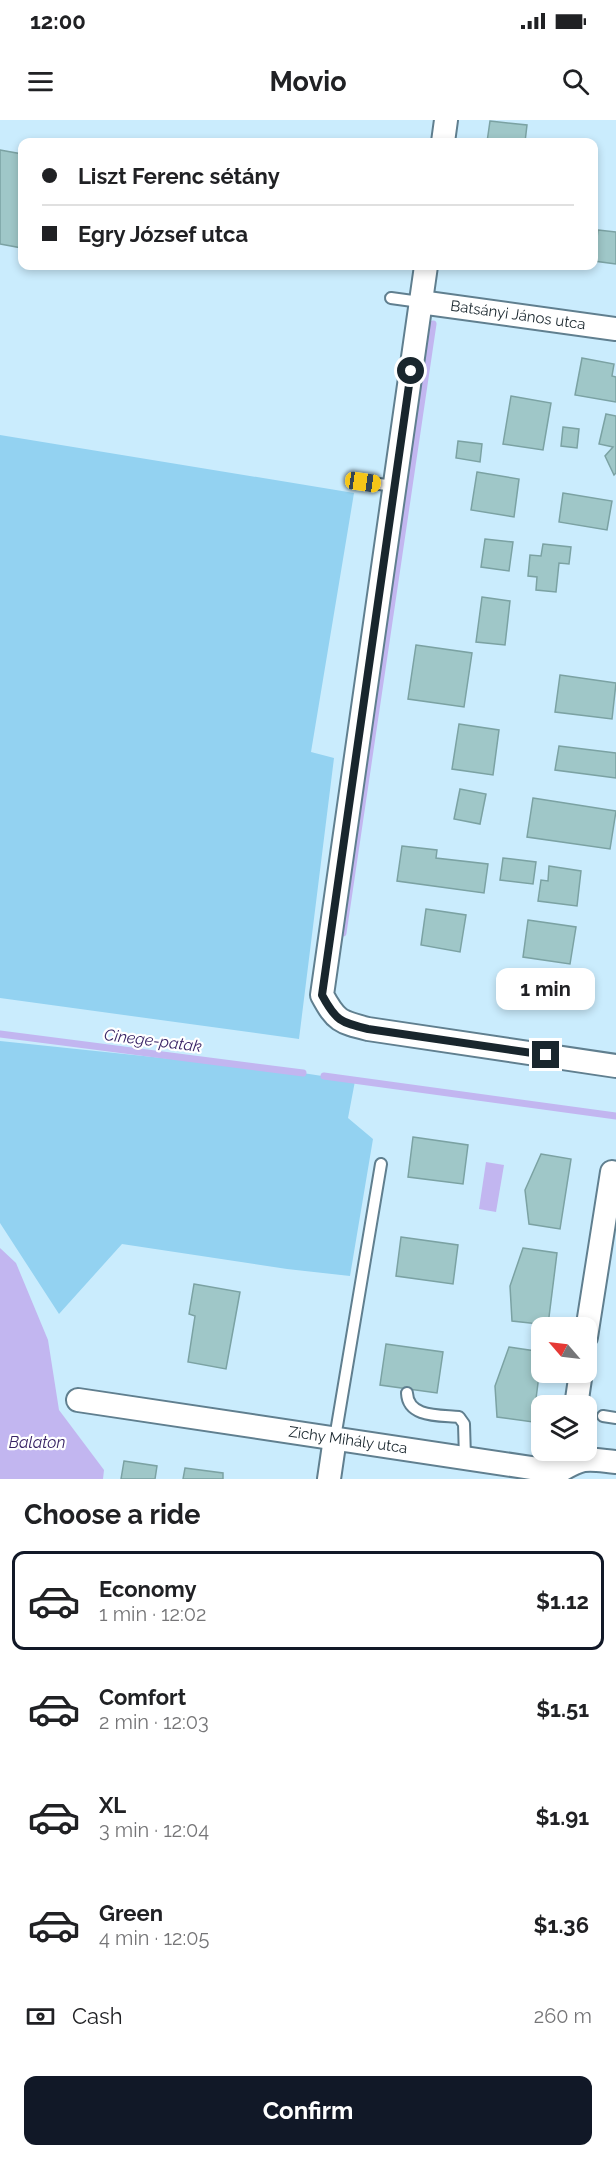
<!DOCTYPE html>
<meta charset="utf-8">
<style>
:root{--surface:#fff;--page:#f6f6f6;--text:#202124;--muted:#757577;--line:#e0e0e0;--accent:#111827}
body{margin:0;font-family:Raleway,sans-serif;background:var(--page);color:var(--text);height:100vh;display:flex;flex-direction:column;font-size:22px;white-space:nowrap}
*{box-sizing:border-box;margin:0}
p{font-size:20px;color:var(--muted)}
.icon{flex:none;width:33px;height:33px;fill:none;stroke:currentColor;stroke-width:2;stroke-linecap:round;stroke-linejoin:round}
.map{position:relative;height:1359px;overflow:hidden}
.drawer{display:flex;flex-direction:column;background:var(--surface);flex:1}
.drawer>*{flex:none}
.top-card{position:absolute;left:18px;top:18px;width:580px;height:132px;border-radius:12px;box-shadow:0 3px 9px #0003;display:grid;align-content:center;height:132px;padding:0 24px;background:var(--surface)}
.needle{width:39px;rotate:298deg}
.fabs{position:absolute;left:531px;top:1197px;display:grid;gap:12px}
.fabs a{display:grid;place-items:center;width:66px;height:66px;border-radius:12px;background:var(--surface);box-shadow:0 3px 9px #0003;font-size:30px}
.end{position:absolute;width:27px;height:27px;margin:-14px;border:8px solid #19262d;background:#fff;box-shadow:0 0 0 3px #fff}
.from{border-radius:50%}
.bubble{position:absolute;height:42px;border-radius:12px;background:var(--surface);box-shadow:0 3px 9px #0003;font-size:20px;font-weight:700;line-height:42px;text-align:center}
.car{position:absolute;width:18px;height:36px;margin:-18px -9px;border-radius:8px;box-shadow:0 0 4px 2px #0007;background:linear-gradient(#f5c518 24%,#345 0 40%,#f5c518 0 76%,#345 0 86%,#f5c518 0)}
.top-card b{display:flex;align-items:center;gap:21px;height:57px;font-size:22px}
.top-card b+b{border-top:2px solid var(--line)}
.top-card i{width:15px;height:15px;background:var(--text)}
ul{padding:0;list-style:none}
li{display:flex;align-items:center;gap:18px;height:99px;margin:0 12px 9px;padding:0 12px;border:3px solid transparent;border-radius:12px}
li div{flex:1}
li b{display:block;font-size:22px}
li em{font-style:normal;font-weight:700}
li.current{border-color:var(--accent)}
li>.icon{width:54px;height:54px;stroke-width:1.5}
h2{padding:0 24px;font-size:27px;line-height:72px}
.pay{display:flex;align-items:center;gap:15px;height:66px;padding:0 24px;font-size:22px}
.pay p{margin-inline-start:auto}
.action{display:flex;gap:12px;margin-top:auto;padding:12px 24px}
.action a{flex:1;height:69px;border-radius:12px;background:var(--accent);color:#fff;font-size:24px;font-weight:700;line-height:69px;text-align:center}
.status{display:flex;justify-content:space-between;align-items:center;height:42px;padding:0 30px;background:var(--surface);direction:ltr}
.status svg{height:16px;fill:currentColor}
header{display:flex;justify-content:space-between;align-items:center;height:78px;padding:0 24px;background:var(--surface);font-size:27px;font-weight:700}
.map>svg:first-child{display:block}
.green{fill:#93d2f1}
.water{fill:#c2b6f0}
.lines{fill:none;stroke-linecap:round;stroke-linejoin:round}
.stream{stroke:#c2b6f0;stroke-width:7}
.building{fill:#9fc7c8;stroke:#7ba2a3;stroke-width:1.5}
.lane-casing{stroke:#607f8f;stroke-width:14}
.street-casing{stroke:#607f8f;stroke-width:26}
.lane{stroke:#fff;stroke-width:10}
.street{stroke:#fff;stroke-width:22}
.route{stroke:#19262d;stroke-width:8}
.labels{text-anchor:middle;stroke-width:4.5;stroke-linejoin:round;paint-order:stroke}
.street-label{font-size:15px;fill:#19262d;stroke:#fff}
.water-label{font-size:16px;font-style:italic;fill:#382365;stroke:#fff}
</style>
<div class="status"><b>12:00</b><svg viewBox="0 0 49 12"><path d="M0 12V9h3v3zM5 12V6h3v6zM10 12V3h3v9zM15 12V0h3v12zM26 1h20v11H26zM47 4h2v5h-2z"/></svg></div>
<header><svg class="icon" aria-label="menu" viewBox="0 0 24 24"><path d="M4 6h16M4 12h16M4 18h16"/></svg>Movio<svg class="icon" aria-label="search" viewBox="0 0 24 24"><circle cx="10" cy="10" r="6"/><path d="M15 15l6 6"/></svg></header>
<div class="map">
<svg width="616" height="1359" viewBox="0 0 616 1359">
<rect width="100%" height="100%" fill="#caecfd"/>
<g class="green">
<path d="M0 315 354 373 311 632 334 638 299 919 0 878Z"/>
<path d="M0 921 296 952 355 961 348 998 373 1019 350 1156 287 1149 122 1124 59 1194 0 1103Z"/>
</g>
<g class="water">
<path d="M486 1042 504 1045 496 1092 479 1089Z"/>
<path d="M0 1128 16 1143 48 1220 59 1290 104 1350 103 1359H0Z"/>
</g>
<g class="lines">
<g class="stream">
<path d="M343 813 433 204"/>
<path d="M0 914 303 953"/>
<path d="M324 956 616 996"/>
</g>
</g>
<g class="building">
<path d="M490 1 527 5 525 22H487Z"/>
<path d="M0 30 22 34V128L0 124Z"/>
<path d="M598 110 616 112V144L594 141Z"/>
<path d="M582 238 614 244 612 256 616 257V282L575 275Z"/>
<path d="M511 276 551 283 543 330 503 324Z"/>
<path d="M606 294 616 296V353L614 355 605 336 613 327 599 324Z"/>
<path d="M563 307 579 309 577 328 561 326Z"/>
<path d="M458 321 482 324 480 342 456 338Z"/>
<path d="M477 352 519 359 514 397 471 390Z"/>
<path d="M563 373 612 381 607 410 559 402Z"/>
<path d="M485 419 513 422 509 451 481 447Z"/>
<path d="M543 424 571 427 569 444 559 443 556 472 536 470 537 457 528 456 530 435 541 436Z"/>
<path d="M482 477 510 481 505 525 476 522Z"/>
<path d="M416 525 472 533 464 587 408 579Z"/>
<path d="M560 555 616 563 612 599 555 592Z"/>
<path d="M459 604 499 610 493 655 452 649Z"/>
<path d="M559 626 616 633V658L555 650Z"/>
<path d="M460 669 486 674 480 704 454 699Z"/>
<path d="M533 678 616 691 610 729 527 717Z"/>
<path d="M402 726 437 730 436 738 488 744 484 773 397 761Z"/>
<path d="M503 738 536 742 533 764 500 760Z"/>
<path d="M549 746 581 751 577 786 538 781 541 760 548 761Z"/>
<path d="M426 789 466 795 460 832 421 825Z"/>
<path d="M528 800 576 807 570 844 523 837Z"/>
<path d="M413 1017 468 1025 463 1064 408 1057Z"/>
<path d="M541 1034 571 1039 560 1109 529 1104 525 1070Z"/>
<path d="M401 1117 458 1125 453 1164 396 1156Z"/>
<path d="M523 1128 557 1133 548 1205 512 1201 510 1166Z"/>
<path d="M194 1164 240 1172 226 1249 188 1242 195 1196 189 1194Z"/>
<path d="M386 1224 443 1232 437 1273 380 1265Z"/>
<path d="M509 1227 542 1232 533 1302 497 1297 495 1266Z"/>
<path d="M124 1341 157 1346 155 1359H121Z"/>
<path d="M185 1348 223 1353V1359H183Z"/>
</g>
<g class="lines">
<g class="lane-casing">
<g id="lane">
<path d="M391 178 420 182"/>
<path d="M355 361 395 366"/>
<path d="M407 1273C408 1298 440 1295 459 1297L464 1304 465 1338"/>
<path d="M603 1296 616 1298"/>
<path d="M335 1318 381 1044"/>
</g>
</g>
<g class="street-casing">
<g id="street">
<path d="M443 22 446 0"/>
<path d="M426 146 322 875C336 901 340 902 368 909L616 946"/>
<path d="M420 182 616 209"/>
<path d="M586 1217 612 1052"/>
<path d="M78 1280 558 1352C585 1336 586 1339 616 1342"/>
<path d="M576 1286 581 1252"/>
<path d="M329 1359 335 1318"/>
</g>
</g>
<use href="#lane" class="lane"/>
<use href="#street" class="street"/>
</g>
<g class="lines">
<path class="route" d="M411 251 322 875C336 901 340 902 368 909L546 935"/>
</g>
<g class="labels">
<g class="street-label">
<text transform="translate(518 195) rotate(8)" y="5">Batsányi János utca</text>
<text transform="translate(348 1320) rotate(8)" y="5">Zichy Mihály utca</text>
</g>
<g class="water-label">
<text transform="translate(153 920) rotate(7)" y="6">Cinege-patak</text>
<text x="37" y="1328">Balaton</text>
</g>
</g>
</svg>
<div class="fabs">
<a><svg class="needle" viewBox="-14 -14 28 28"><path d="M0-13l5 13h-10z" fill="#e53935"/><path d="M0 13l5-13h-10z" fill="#757577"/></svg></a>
<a><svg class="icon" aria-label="layers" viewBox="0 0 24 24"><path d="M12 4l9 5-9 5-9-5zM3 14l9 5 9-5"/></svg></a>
</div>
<i class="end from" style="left:411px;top:251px"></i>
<i class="end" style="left:546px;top:935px"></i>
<div class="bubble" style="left:496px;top:848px;width:99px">1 min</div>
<i class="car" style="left:363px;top:362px;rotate:98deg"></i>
<div class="top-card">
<b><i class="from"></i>Liszt Ferenc sétány</b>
<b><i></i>Egry József utca</b>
</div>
</div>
<section class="drawer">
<h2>Choose a ride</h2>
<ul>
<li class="current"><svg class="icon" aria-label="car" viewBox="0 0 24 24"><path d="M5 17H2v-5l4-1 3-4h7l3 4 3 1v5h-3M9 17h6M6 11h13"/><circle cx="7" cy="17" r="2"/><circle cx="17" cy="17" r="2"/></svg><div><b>Economy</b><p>1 min · 12:02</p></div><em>$1.12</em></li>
<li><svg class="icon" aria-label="car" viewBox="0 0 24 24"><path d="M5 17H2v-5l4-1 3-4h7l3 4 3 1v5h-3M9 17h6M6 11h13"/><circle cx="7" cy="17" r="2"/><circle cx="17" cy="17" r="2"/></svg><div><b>Comfort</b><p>2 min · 12:03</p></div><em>$1.51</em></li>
<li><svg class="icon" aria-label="car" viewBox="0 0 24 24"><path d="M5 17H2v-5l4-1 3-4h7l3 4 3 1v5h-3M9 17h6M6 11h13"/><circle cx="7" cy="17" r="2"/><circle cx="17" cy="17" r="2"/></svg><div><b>XL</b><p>3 min · 12:04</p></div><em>$1.91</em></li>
<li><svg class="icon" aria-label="car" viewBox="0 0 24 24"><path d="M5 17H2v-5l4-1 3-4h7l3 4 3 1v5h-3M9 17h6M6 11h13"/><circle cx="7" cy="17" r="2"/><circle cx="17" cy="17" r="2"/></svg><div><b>Green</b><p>4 min · 12:05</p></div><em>$1.36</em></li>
</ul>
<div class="pay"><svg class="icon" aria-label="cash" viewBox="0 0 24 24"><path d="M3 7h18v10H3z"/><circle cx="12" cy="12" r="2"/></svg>Cash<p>260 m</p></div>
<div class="action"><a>Confirm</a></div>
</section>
